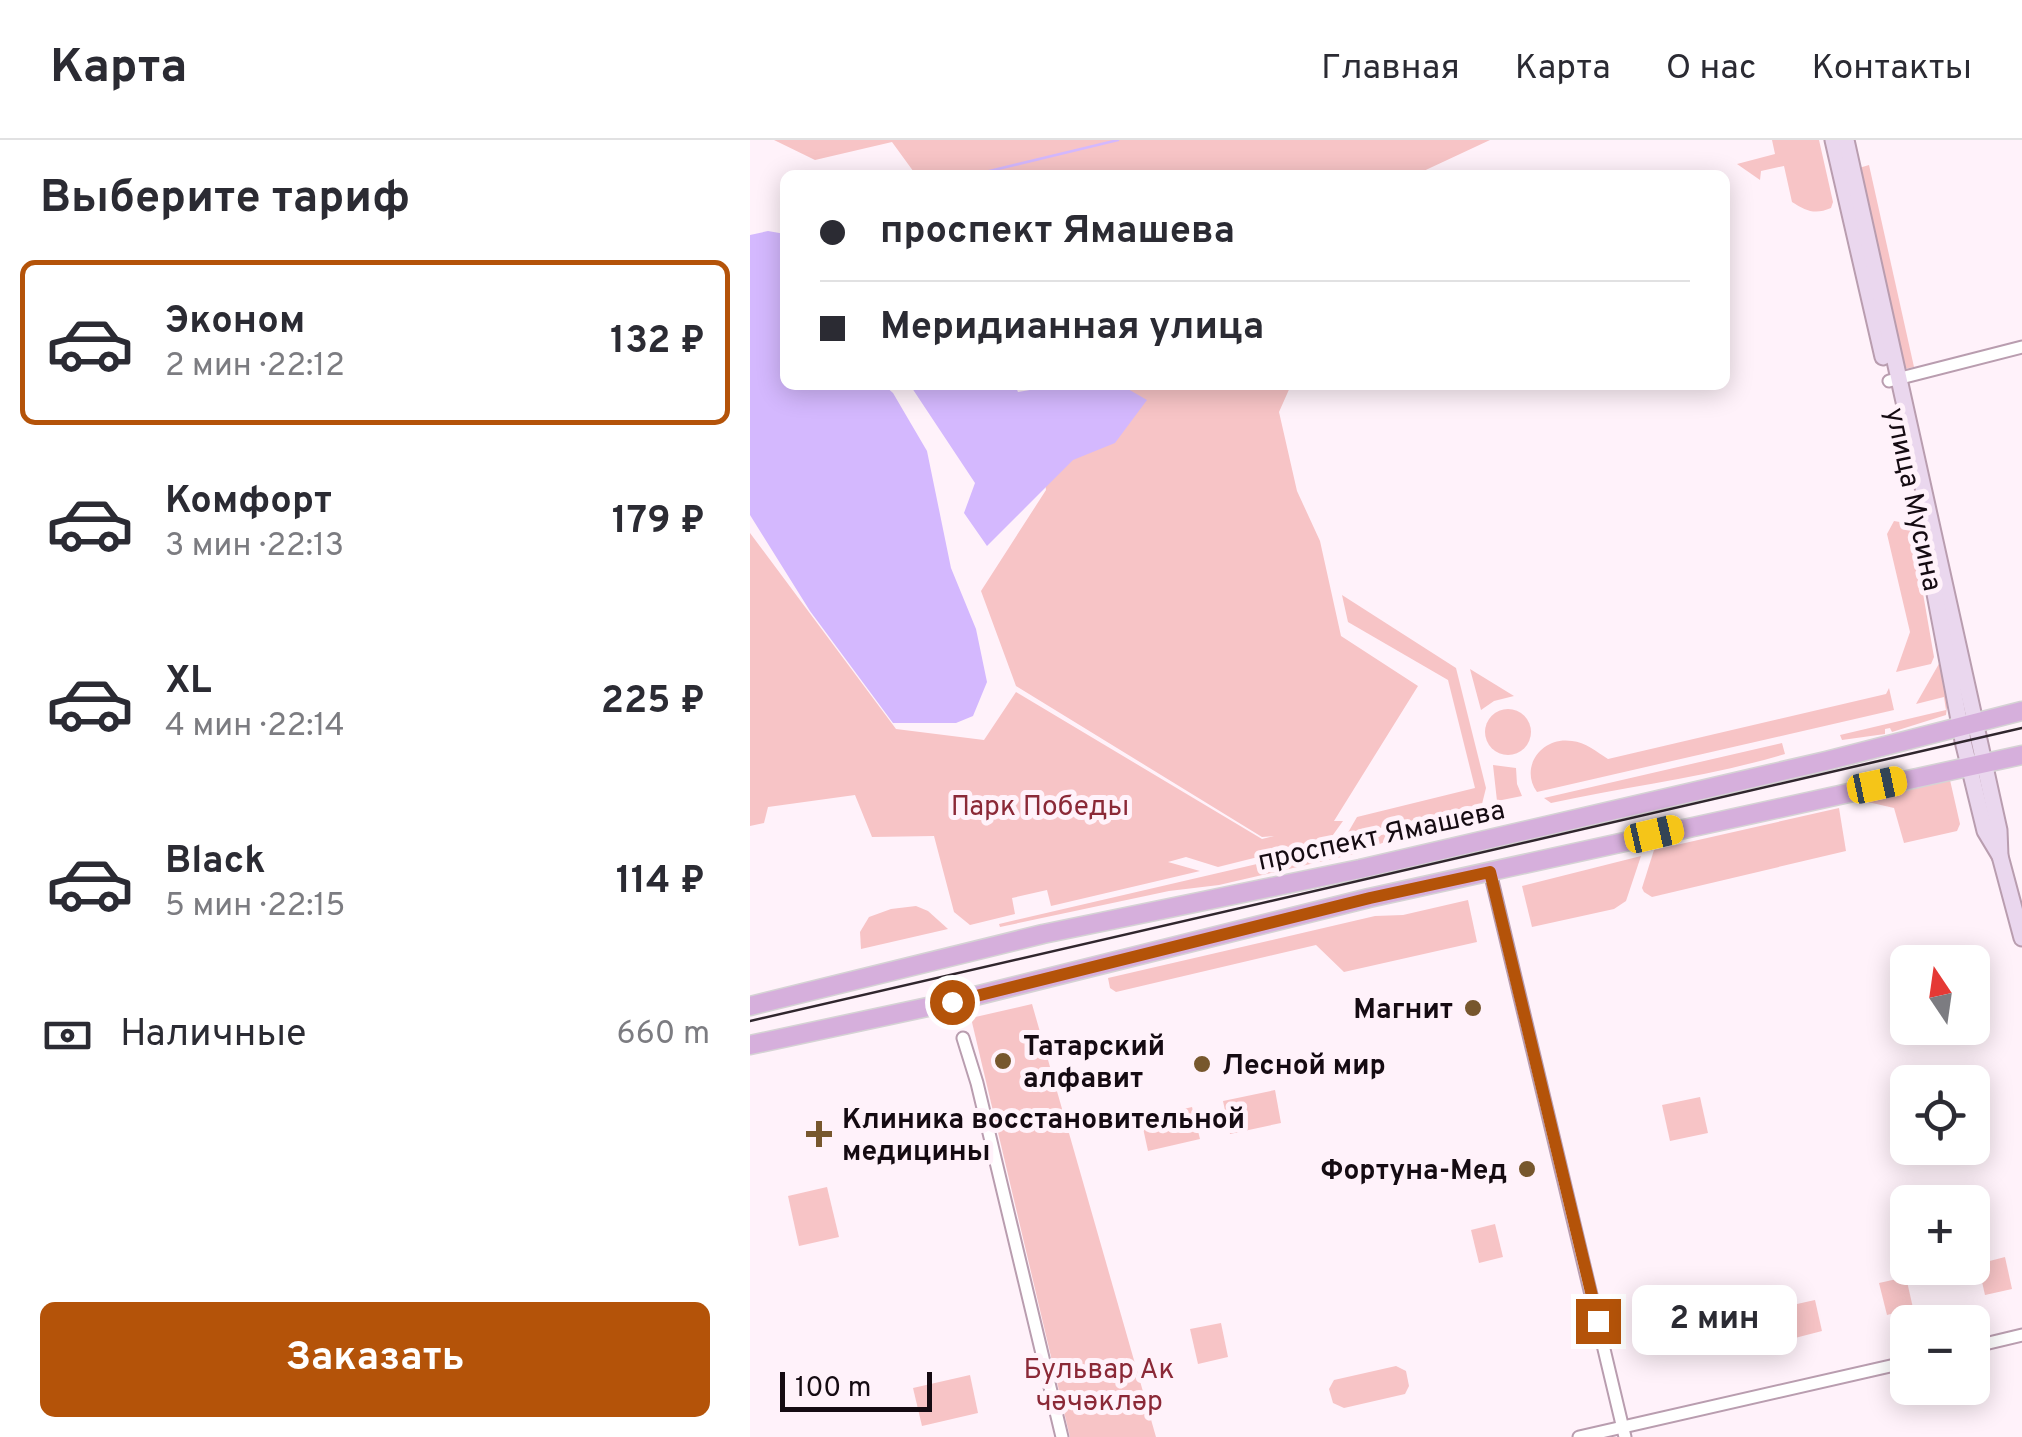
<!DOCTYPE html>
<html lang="ru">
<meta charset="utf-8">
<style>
:root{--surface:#fff;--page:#f2f2f3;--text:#2b2b33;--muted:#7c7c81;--line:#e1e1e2;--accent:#b45309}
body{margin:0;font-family:Overpass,sans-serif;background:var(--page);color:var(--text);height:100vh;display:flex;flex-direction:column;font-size:38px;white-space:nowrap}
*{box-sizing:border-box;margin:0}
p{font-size:32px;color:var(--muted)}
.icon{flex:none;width:55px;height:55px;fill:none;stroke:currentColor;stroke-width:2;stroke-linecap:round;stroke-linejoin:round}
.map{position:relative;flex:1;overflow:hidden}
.panel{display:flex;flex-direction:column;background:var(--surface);width:750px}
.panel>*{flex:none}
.hud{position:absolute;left:30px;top:30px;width:950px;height:220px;border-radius:15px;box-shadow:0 5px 25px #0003;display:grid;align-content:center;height:220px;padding:0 40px;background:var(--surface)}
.needle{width:65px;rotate:347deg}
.buttons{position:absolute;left:1140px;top:805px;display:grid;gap:20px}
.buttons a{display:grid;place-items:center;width:100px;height:100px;border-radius:15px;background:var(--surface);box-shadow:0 5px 25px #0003;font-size:50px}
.scale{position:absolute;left:30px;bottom:25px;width:152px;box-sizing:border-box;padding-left:10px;border:5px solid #150b12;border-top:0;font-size:28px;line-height:35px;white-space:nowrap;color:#150b12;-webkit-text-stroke:8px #fff2fa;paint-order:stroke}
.end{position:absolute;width:45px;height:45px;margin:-22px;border:12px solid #b45309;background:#fff;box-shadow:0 0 0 5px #fff}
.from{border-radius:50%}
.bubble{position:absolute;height:70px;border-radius:15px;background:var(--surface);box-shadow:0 5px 25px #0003;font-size:32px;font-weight:700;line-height:70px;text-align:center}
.car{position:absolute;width:30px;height:60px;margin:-30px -15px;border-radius:12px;box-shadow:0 0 8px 2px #0007;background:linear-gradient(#f5c518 24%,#345 0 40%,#f5c518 0 76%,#345 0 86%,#f5c518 0)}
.hud b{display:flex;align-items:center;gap:35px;height:95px;font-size:38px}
.hud b+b{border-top:2px solid var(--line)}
.hud i{width:25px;height:25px;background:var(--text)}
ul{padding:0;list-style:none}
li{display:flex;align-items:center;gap:30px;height:165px;margin:0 20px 15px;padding:0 20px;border:5px solid transparent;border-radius:15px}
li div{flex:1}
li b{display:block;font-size:38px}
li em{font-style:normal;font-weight:700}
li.current{border-color:var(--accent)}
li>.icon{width:90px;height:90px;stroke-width:1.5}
h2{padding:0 40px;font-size:45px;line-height:120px}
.pay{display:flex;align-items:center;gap:25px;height:110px;padding:0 40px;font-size:38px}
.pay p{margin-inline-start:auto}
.cta{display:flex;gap:20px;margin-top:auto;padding:20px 40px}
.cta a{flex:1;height:115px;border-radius:15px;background:var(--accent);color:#fff;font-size:40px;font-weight:700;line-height:115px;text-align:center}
header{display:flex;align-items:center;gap:60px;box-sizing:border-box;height:140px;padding:0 50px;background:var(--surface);border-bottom:2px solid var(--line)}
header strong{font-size:48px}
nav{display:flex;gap:55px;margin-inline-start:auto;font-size:35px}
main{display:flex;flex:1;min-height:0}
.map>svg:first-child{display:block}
.green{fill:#f7c4c6}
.water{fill:#d4b8fe}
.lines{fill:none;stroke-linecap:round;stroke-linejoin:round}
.stream{stroke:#d4b8fe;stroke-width:2.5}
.street-casing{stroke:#b99daf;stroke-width:15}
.secondary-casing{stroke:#b99daf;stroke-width:19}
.primary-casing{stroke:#d5d3d4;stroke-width:21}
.street{stroke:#fff;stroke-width:11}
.secondary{stroke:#ead7ee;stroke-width:15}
.primary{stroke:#d6afdc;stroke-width:18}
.tram{stroke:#30262d;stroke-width:2.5}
.route{stroke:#b45309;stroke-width:12}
.poi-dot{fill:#77572d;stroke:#fff2fa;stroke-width:4}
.labels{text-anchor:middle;stroke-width:10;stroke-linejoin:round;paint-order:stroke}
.street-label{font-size:28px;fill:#150b12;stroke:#fff2fa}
.park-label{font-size:28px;fill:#8b2937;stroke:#fff2fa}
.poi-label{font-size:28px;font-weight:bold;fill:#150b12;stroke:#fff2fa;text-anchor:start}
</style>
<header>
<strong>Карта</strong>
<nav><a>Главная</a><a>Карта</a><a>О нас</a><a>Контакты</a></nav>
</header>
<main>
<section class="panel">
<h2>Выберите тариф</h2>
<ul>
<li class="current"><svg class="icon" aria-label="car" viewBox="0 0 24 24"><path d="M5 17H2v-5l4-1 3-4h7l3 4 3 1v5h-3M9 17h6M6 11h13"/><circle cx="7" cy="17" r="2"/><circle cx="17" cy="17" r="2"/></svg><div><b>Эконом</b><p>2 мин · 22:12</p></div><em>132 ₽</em></li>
<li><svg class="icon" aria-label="car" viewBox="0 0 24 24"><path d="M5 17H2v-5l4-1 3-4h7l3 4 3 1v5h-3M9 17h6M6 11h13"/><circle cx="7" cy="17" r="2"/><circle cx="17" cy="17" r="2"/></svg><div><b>Комфорт</b><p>3 мин · 22:13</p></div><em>179 ₽</em></li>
<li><svg class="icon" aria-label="car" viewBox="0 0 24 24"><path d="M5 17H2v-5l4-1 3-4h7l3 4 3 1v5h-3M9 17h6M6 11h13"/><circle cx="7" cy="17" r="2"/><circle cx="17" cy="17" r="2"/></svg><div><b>XL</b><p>4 мин · 22:14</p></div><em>225 ₽</em></li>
<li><svg class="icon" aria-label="car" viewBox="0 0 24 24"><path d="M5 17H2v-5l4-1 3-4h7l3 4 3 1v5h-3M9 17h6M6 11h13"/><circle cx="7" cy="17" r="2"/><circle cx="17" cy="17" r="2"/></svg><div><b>Black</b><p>5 мин · 22:15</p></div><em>114 ₽</em></li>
</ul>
<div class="pay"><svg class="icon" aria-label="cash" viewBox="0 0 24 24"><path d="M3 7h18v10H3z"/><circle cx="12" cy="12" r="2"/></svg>Наличные<p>660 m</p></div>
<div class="cta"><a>Заказать</a></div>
</section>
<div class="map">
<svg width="1272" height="1297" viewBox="0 0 1272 1297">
<rect width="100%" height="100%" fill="#fff2fa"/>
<g class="green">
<path d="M24 0H740L665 35H166L142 2 65 20Z"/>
<path d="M1022 0H1069L1083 62 1081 68C1065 75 1056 71 1042 62L1034 26 1011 31 1010 40 987 24 1025 14Z"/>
<path d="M1119 25 1164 227 1154 229 1109 28Z"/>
<path d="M281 245H541L529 272 547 351 570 401 591 496 668 546 584 681H593L580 699 468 727 436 717 418 722 450 731 301 766 297 750 262 758 265 774 220 785 204 772 184 696 122 697 105 655 18 667 14 683 0 686V393L146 589 234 600 266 552 512 699 524 696 512 697 266 546 231 451 296 350Z"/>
<path d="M1144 381 1161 384 1184 517 1181 524 1146 532 1160 492 1137 394Z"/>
<path d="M592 455 706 528 736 648 732 664 596 696 607 677 725 648 698 540 598 482Z"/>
<path d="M1190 522 1198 559 1196 575 1142 592 1140 588 1135 589V594L1092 600 1090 595 1196 570 1194 557 1166 564Z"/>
<path d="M720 529 764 556 744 561 731 570Z"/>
<path d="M1139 548 1144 570 787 652C769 627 792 596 822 601 835 602 847 612 858 619L1136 554Z"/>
<circle cx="758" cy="592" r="23"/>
<path d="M1032 603 1035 614C958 637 879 646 801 663L794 658Z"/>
<path d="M743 625 766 628 767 644 772 656 747 661Z"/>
<path d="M1200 640 1210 684 1207 691 1154 703 1144 668 1109 660Z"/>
<path d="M1089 668 1096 711 902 757 894 752 892 748 904 710Z"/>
<path d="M726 673 720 681 640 700 604 714 469 745 419 751 250 787 249 784Z"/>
<path d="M891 716 876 761 864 769 782 787 772 746Z"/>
<path d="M718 760 727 802 594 832 566 805 366 852 360 848 358 838 625 776 653 775Z"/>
<path d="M166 766 178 771 198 789 111 809 110 792 119 777 141 769Z"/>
<path d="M282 864 406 1297H320L221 878Z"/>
<path d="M525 950 531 983 480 994 473 961Z"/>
<path d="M950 957 958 993 920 1001 912 965Z"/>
<path d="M442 967 450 999 398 1011 391 979Z"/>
<path d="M77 1047 89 1097 49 1106 38 1056Z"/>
<path d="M745 1084 753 1117 729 1123 721 1090Z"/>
<path d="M1255 1117 1262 1149 1235 1155 1228 1124Z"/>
<path d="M1156 1137 1163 1168 1137 1175 1129 1143Z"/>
<path d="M1065 1160 1072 1191 1045 1198 1038 1166Z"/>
<path d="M471 1183 478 1217 448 1224 440 1189Z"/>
<path d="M646 1226 656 1231 659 1246 655 1254 594 1268 583 1263 579 1249 584 1240Z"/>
<path d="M220 1235 228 1273 172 1286 163 1248Z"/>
</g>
<g class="water">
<path d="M18 91 35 94V245H134L143 253 177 311 201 428 226 489 237 542 223 576 206 583H143L60 471 0 375V95Z"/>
<path d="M160 245H265L268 252 309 245H371L397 260 365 303 323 320 237 406 214 373 225 343Z"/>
</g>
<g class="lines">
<path class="stream" d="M223 35 368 0"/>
<g class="street-casing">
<g id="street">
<path d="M1139 241 1272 207"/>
<path d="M740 732 875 1297"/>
<path d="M213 898 227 943 312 1297"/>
<path d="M1222 1207 1272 1195"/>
<path d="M829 1297 1158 1222"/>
</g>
</g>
<g class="secondary-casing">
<g id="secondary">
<path d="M1083 0 1133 217"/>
<path d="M1096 0 1249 690 1250 716 1272 798"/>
<path d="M1174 396 1213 601 1235 691 1250 716"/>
</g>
</g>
<g class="primary-casing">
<g id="primary">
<path d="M0 866 293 794 610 729 1076 621 1272 571"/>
<path d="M0 905 201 862 619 758 1272 615"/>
</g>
</g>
<use href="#street" class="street"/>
<use href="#secondary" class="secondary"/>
<use href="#primary" class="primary"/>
<path class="tram" d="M0 881 1272 588"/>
</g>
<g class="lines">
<path class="route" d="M202 862 620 758 740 732 848 1181"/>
</g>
<g class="poi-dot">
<circle cx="723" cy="868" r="10"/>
<circle cx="253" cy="921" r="10"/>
<circle cx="452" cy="924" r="10"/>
<path d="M64 979h10v10h10v10h-10v10h-10v-10h-10v-10h10z"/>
<circle cx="777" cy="1029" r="10"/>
</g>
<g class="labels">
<g class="street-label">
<text transform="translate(1165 359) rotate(78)" y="10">улица Мусина</text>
<text transform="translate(631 694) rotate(-12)" y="10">проспект Ямашева</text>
</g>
<g class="park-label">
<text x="290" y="675">Парк Победы</text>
<text x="349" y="1238">Бульвар Ак<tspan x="349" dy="32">чәчәкләр</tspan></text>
</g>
<g class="poi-label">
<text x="703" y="878" text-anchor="end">Магнит</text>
<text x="273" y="915">Татарский<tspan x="273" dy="32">алфавит</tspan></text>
<text x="472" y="934">Лесной мир</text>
<text x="92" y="988">Клиника восстановительной<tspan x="92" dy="32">медицины</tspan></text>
<text x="757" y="1039" text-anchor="end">Фортуна-Мед</text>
</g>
</g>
</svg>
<div class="buttons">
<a><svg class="needle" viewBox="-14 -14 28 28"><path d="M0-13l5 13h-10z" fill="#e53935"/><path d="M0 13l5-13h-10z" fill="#7c7c81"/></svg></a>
<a><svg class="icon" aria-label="locate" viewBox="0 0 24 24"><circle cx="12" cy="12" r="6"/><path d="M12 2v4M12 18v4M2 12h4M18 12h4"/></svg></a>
<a>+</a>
<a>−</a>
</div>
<div class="scale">100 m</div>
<i class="end from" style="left:202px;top:862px"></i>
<i class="end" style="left:848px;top:1181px"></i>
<div class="bubble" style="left:882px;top:1145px;width:165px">2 мин</div>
<i class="car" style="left:1127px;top:645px;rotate:78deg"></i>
<i class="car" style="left:904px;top:694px;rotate:77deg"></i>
<div class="hud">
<b><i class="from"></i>проспект Ямашева</b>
<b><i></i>Меридианная улица</b>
</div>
</div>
</main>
